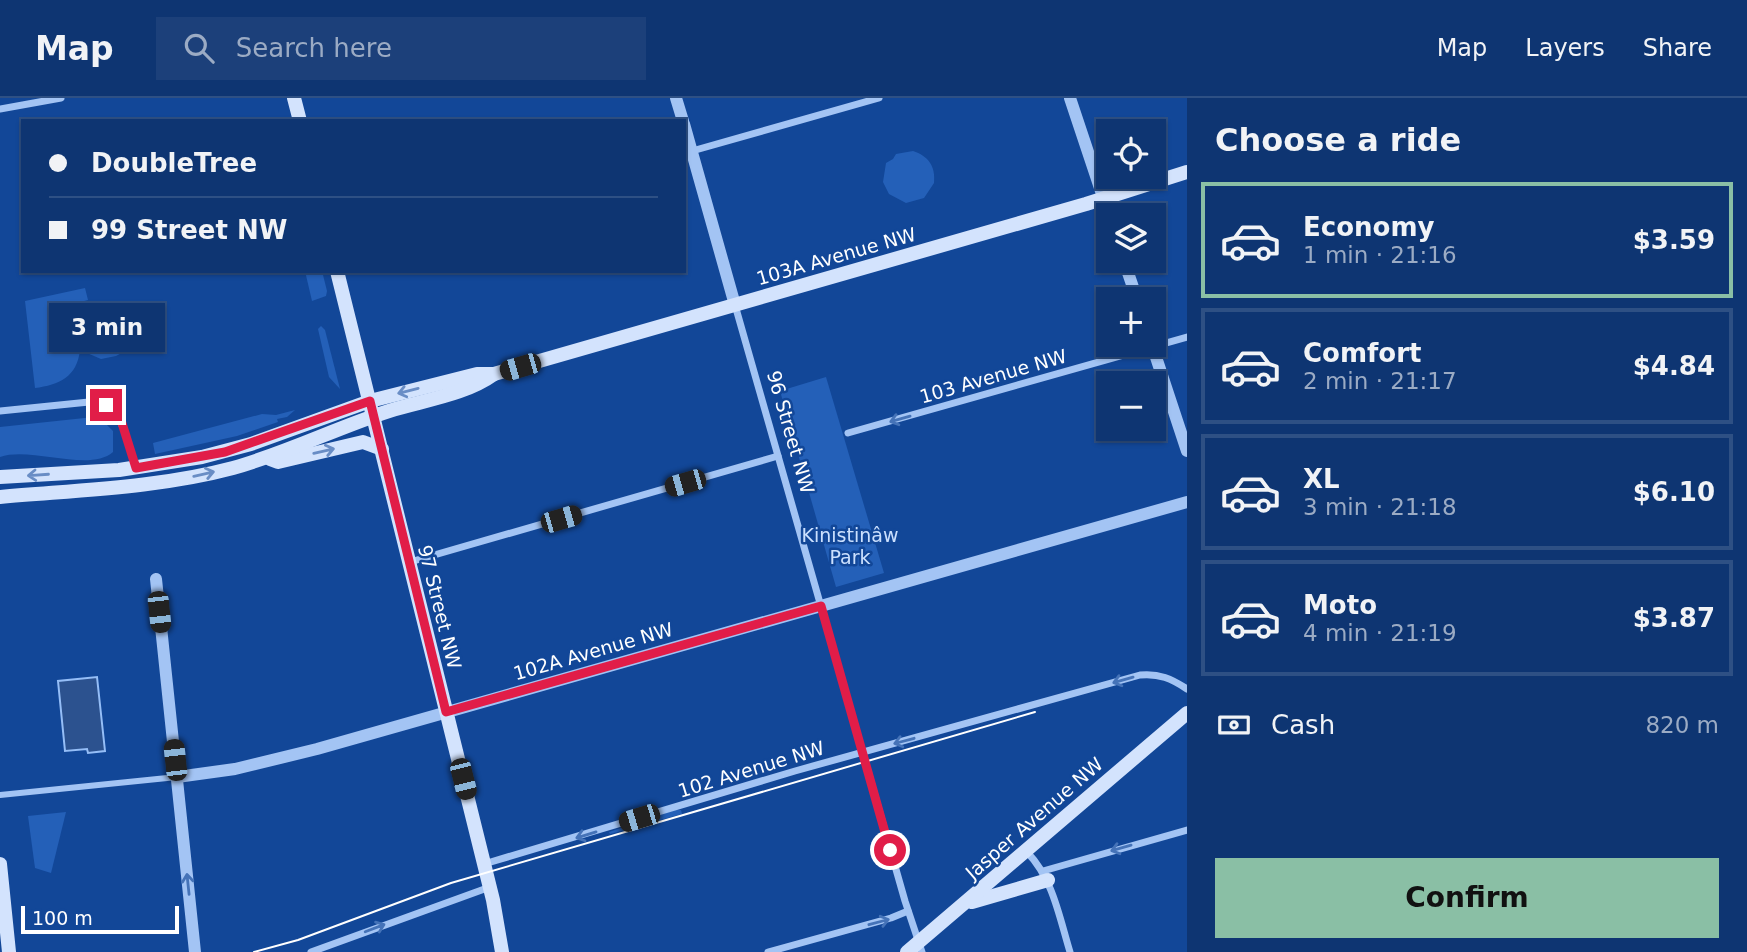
<!DOCTYPE html>
<meta charset="utf-8">
<style>
:root{--surface:#0e3572;--page:#1c407a;--text:#f1f3f6;--muted:#9babc4;--line:#2e5084;--accent:#8abfa5}
body{margin:0;font-family:"DejaVu Sans",sans-serif;background:var(--page);color:var(--text);height:100vh;display:flex;flex-direction:column;font-size:26px;white-space:nowrap}
*{box-sizing:border-box;margin:0}
p{font-size:23px;color:var(--muted)}
.icon{flex:none;width:38px;height:38px;fill:none;stroke:currentColor;stroke-width:2;stroke-linecap:round;stroke-linejoin:round}
.map{position:relative;flex:1;overflow:hidden}
.drawer{display:flex;flex-direction:column;background:var(--surface);width:560px}
.drawer>*{flex:none}
.hud{position:absolute;left:21px;top:21px;width:665px;height:154px;border-radius:0px;box-shadow:0 2px 5px #0004,0 0 0 2px var(--line);display:grid;align-content:center;height:154px;padding:0 28px;background:var(--surface)}
.tools{position:absolute;left:1096px;top:21px;display:grid;gap:14px}
.tools a{display:grid;place-items:center;width:70px;height:70px;border-radius:0px;background:var(--surface);box-shadow:0 2px 5px #0004,0 0 0 2px var(--line);font-size:35px}
.scale{position:absolute;left:21px;bottom:18px;width:158px;box-sizing:border-box;padding-left:7px;border:4px solid #fff;border-top:0;font-size:19px;line-height:24px;white-space:nowrap;color:#fff;-webkit-text-stroke:5px #124798;paint-order:stroke}
.end{position:absolute;width:32px;height:32px;margin:-16px;border:9px solid #e11d48;background:#fff;box-shadow:0 0 0 4px #fff}
.from{border-radius:50%}
.bubble{position:absolute;height:49px;border-radius:0px;background:var(--surface);box-shadow:0 2px 5px #0004,0 0 0 2px var(--line);font-size:23px;font-weight:700;line-height:49px;text-align:center}
.car{position:absolute;width:21px;height:42px;margin:-21px -10px;border-radius:9px;box-shadow:0 0 5px 2px #0007;background:linear-gradient(#222 24%,#8ab4d8 0 40%,#222 0 76%,#8ab4d8 0 86%,#222 0)}
.hud b{display:flex;align-items:center;gap:24px;height:66px;font-size:26px}
.hud b+b{border-top:2px solid var(--line)}
.hud i{width:18px;height:18px;background:var(--text)}
ul{padding:0;list-style:none}
li{display:flex;align-items:center;gap:21px;height:116px;margin:0 14px 10px;padding:0 14px;border:4px solid var(--line);border-radius:0px}
li div{flex:1}
li b{display:block;font-size:26px}
li em{font-style:normal;font-weight:700}
li.current{border-color:var(--accent)}
li>.icon{width:63px;height:63px;stroke-width:1.5}
h2{padding:0 28px;font-size:32px;line-height:84px}
.pay{display:flex;align-items:center;gap:18px;height:77px;padding:0 28px;font-size:26px}
.pay p{margin-inline-start:auto}
.action{display:flex;gap:14px;margin-top:auto;padding:14px 28px}
.action a{flex:1;height:80px;border-radius:0px;background:var(--accent);color:#111;font-size:28px;font-weight:700;line-height:80px;text-align:center}
header{display:flex;align-items:center;gap:42px;box-sizing:border-box;height:98px;padding:0 35px;background:var(--surface);border-bottom:2px solid var(--line)}
header strong{font-size:33px}
nav{display:flex;gap:38px;margin-inline-start:auto;font-size:24px}
.search{width:490px;height:63px;background:var(--page);display:flex;align-items:center;gap:18px;box-sizing:border-box;padding:0 24px;border-radius:0px;color:var(--muted);font-size:26px}
main{display:flex;flex:1;min-height:0}
.map>svg:first-child{display:block}
.green{fill:#2460b8;fill-rule:evenodd}
.water{fill:#2c528f;stroke:#95bef7;stroke-width:2}
.lines{fill:none;stroke-linecap:round;stroke-linejoin:round}
.pedestrian{stroke:#a3c4f4;stroke-width:6}
.minor{stroke:#a3c4f4;stroke-width:7}
.tertiary{stroke:#a3c4f4;stroke-width:12}
.secondary{stroke:#d3e3fd;stroke-width:14}
.tram{stroke:#fff;stroke-width:2}
.oneway{stroke:#698dc5}
.oneway2{stroke:#4573b8}
.route{stroke:#e11d48;stroke-width:9}
.labels{text-anchor:middle;stroke-width:5;stroke-linejoin:round;paint-order:stroke}
.street-label{font-size:19px;fill:#fff;stroke:#124798}
.park-label{font-size:19px;fill:#cbe0fe;stroke:#124798}
</style>
<header>
<strong>Map</strong>
<div class="search"><svg class="icon" aria-label="search" viewBox="0 0 24 24"><circle cx="10" cy="10" r="6"/><path d="M15 15l6 6"/></svg>Search here</div>
<nav><a>Map</a><a>Layers</a><a>Share</a></nav>
</header>
<main>
<div class="map">
<svg width="1187" height="854" viewBox="0 0 1187 854">
<rect width="100%" height="100%" fill="#124798"/>
<g class="green">
<path d="M913 53C928 58 936 68 934 85L924 100 906 105 889 96 883 84 886 65 893 61 896 56Z"/>
<path d="M305 173H322L327 193 326 198 312 203Z"/>
<path d="M85 190 88 202 62 209C79 220 78 234 88 248L91 246C101 257 117 256 128 247L129 251 116 258 101 261 80 252C77 279 59 287 35 290L25 203ZM57 206 54 209 71 219 70 227 60 230C54 223 49 217 53 207Z"/>
<path d="M321 228 325 232 340 291 329 279 318 231Z"/>
<path d="M826 279 884 475 836 489 780 293Z"/>
<path d="M295 312 287 319 277 321 278 324 237 338 155 356 153 345 262 316 276 317Z"/>
<path d="M94 319 100 320 113 333V354C89 375 31 348 0 359V329Z"/>
<path d="M675 712H681L682 716 610 736 609 734Z"/>
<path d="M66 714 51 775 35 770 28 718Z"/>
</g>
<path class="water" d="M97 579 105 653 88 655 87 651 65 653 58 583Z"/>
<g class="lines">
<path class="pedestrian" d="M0 697 177 679"/>
<g class="minor">
<path d="M0 11 61 0"/>
<path d="M692 53 879 0"/>
<path d="M735 207 905 803 922 854"/>
<path d="M0 313 89 304C126 305 125 343 136 369"/>
<path d="M848 335 1187 239"/>
<path d="M410 464 778 358"/>
<path d="M1027 754C1053 781 1059 818 1070 854"/>
<path d="M484 766 795 673 1140 577C1159 575 1172 581 1187 591"/>
<path d="M1043 773 1187 732"/>
<path d="M311 854 490 789"/>
<path d="M768 854 891 820 908 813"/>
</g>
<g class="tertiary">
<path d="M676 0 683 23"/>
<path d="M1070 0 1109 117"/>
<path d="M684 26 735 207"/>
<path d="M1124 163 1137 201"/>
<path d="M1152 247 1187 353"/>
<path d="M156 481 195 854"/>
<path d="M177 679 235 671 317 651 1187 404"/>
</g>
<g class="secondary">
<path d="M294 0 300 23"/>
<path d="M337 173 493 802 502 854"/>
<path d="M270 361 278 364 363 344 382 351"/>
<path d="M0 379 119 372 202 359 251 346 370 303 477 276H494L1086 106 1187 74"/>
<path d="M0 399C77 392 158 390 233 370 287 355 336 330 389 313 424 302 465 297 494 276"/>
<path d="M0 766 9 854"/>
<path d="M972 804 1048 782"/>
<path d="M907 854 1187 615"/>
</g>
<path class="tram" d="M254 854 298 842 451 785 1035 614"/>
</g>
<defs><path id="oneway-shaft" d="M-6 0H5M1.5-3L5.5 0L1.5 3" fill="none" stroke-width="1.6" stroke-linecap="round" stroke-linejoin="round" transform="scale(1.75)"/></defs>
<g class="oneway">
<use href="#oneway-shaft" transform="translate(408 293) rotate(166)"/>
<use href="#oneway-shaft" transform="translate(324 353) rotate(-13)"/>
<use href="#oneway-shaft" transform="translate(204 376) rotate(-13)"/>
<use href="#oneway-shaft" transform="translate(38 377) rotate(176)"/>
</g>
<g class="oneway2">
<use href="#oneway-shaft" transform="translate(900 321) rotate(164)"/>
<use href="#oneway-shaft" transform="translate(1123 582) rotate(164)"/>
<use href="#oneway-shaft" transform="translate(904 643) rotate(165)"/>
<use href="#oneway-shaft" transform="translate(586 737) rotate(163)"/>
<use href="#oneway-shaft" transform="translate(1121 750) rotate(164)"/>
<use href="#oneway-shaft" transform="translate(188 786) rotate(-96)"/>
<use href="#oneway-shaft" transform="translate(879 824) rotate(-15)"/>
<use href="#oneway-shaft" transform="translate(375 830) rotate(-21)"/>
</g>
<g class="lines">
<path class="route" d="M106 307 121 322 136 370 225 354 370 303 446 614 821 508 890 752"/>
</g>
<g class="labels">
<g class="street-label">
<text transform="translate(836 158) rotate(-16)" y="7">103A Avenue NW</text>
<text transform="translate(993 278) rotate(-16)" y="7">103 Avenue NW</text>
<text transform="translate(791 334) rotate(74)" y="7">96 Street NW</text>
<text transform="translate(440 509) rotate(76)" y="7">97 Street NW</text>
<text transform="translate(593 553) rotate(-16)" y="7">102A Avenue NW</text>
<text transform="translate(751 671) rotate(-17)" y="7">102 Avenue NW</text>
<text transform="translate(1034 720) rotate(-41)" y="7">Jasper Avenue NW</text>
</g>
<g class="park-label">
<text x="850" y="444">Kinistinâw<tspan x="850" dy="22">Park</tspan></text>
</g>
</g>
</svg>
<div class="tools">
<a><svg class="icon" aria-label="locate" viewBox="0 0 24 24"><circle cx="12" cy="12" r="6"/><path d="M12 2v4M12 18v4M2 12h4M18 12h4"/></svg></a>
<a><svg class="icon" aria-label="layers" viewBox="0 0 24 24"><path d="M12 4l9 5-9 5-9-5zM3 14l9 5 9-5"/></svg></a>
<a>+</a>
<a>−</a>
</div>
<div class="scale">100 m</div>
<i class="end from" style="left:890px;top:752px"></i>
<i class="end" style="left:106px;top:307px"></i>
<div class="bubble" style="left:49px;top:205px;width:116px">3 min</div>
<i class="car" style="left:520px;top:269px;rotate:254deg"></i>
<i class="car" style="left:685px;top:385px;rotate:254deg"></i>
<i class="car" style="left:561px;top:421px;rotate:74deg"></i>
<i class="car" style="left:159px;top:514px;rotate:174deg"></i>
<i class="car" style="left:175px;top:662px;rotate:354deg"></i>
<i class="car" style="left:463px;top:681px;rotate:166deg"></i>
<i class="car" style="left:639px;top:720px;rotate:253deg"></i>
<div class="hud">
<b><i class="from"></i>DoubleTree</b>
<b><i></i>99 Street NW</b>
</div>
</div>
<section class="drawer">
<h2>Choose a ride</h2>
<ul>
<li class="current"><svg class="icon" aria-label="car" viewBox="0 0 24 24"><path d="M5 17H2v-5l4-1 3-4h7l3 4 3 1v5h-3M9 17h6M6 11h13"/><circle cx="7" cy="17" r="2"/><circle cx="17" cy="17" r="2"/></svg><div><b>Economy</b><p>1 min · 21:16</p></div><em>$3.59</em></li>
<li><svg class="icon" aria-label="car" viewBox="0 0 24 24"><path d="M5 17H2v-5l4-1 3-4h7l3 4 3 1v5h-3M9 17h6M6 11h13"/><circle cx="7" cy="17" r="2"/><circle cx="17" cy="17" r="2"/></svg><div><b>Comfort</b><p>2 min · 21:17</p></div><em>$4.84</em></li>
<li><svg class="icon" aria-label="car" viewBox="0 0 24 24"><path d="M5 17H2v-5l4-1 3-4h7l3 4 3 1v5h-3M9 17h6M6 11h13"/><circle cx="7" cy="17" r="2"/><circle cx="17" cy="17" r="2"/></svg><div><b>XL</b><p>3 min · 21:18</p></div><em>$6.10</em></li>
<li><svg class="icon" aria-label="car" viewBox="0 0 24 24"><path d="M5 17H2v-5l4-1 3-4h7l3 4 3 1v5h-3M9 17h6M6 11h13"/><circle cx="7" cy="17" r="2"/><circle cx="17" cy="17" r="2"/></svg><div><b>Moto</b><p>4 min · 21:19</p></div><em>$3.87</em></li>
</ul>
<div class="pay"><svg class="icon" aria-label="cash" viewBox="0 0 24 24"><path d="M3 7h18v10H3z"/><circle cx="12" cy="12" r="2"/></svg>Cash<p>820 m</p></div>
<div class="action"><a>Confirm</a></div>
</section>
</main>
